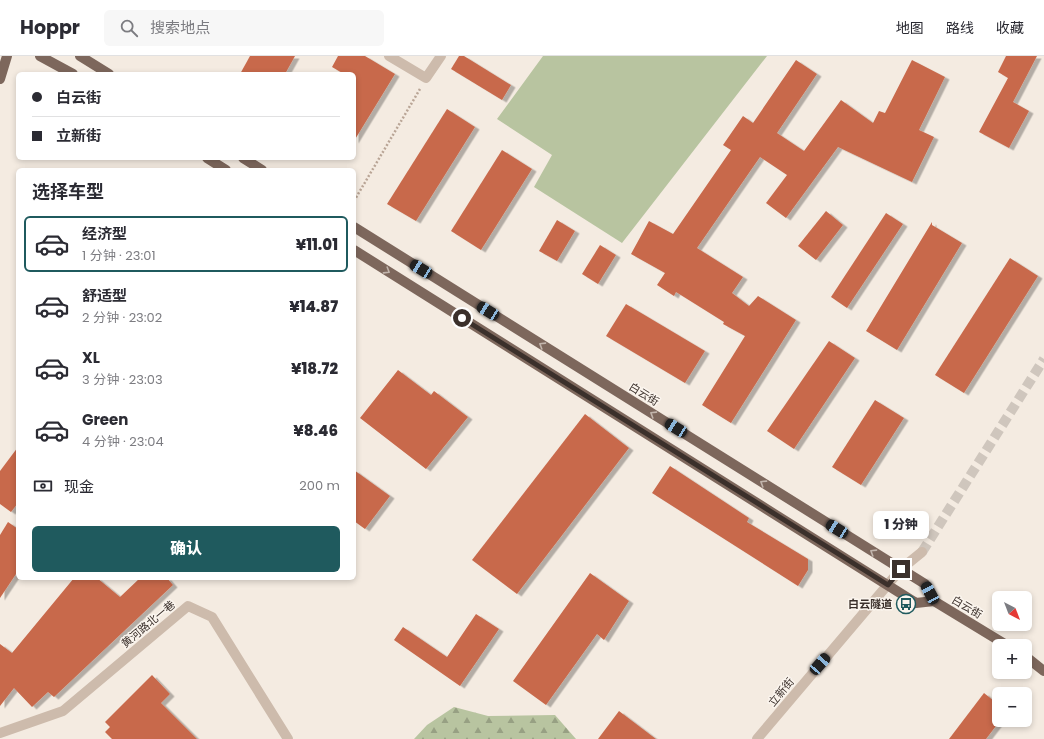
<!DOCTYPE html>
<html lang="zh">
<meta charset="utf-8">
<style>
:root{--surface:#fff;--page:#f7f7f7;--text:#2b2b33;--muted:#7c7c81;--line:#e1e1e2;--accent:#1f5a5e}
body{margin:0;font-family:Poppins,"Noto Sans SC",sans-serif;background:var(--page);color:var(--text);height:100vh;display:flex;flex-direction:column;font-size:15px;white-space:nowrap}
*{box-sizing:border-box;margin:0}
p{font-size:13px;color:var(--muted)}
.icon{flex:none;width:22px;height:22px;fill:none;stroke:currentColor;stroke-width:2;stroke-linecap:round;stroke-linejoin:round}
.map{position:relative;flex:1;overflow:hidden}
.details{position:absolute;left:16px;top:112px;width:340px;height:412px;display:flex;flex-direction:column;background:var(--surface);border-radius:6px;box-shadow:0 2px 6px #0003}
.details>*{flex:none}
.top-card{position:absolute;left:16px;top:16px;width:340px;height:88px;border-radius:6px;box-shadow:0 2px 6px #0003;display:grid;align-content:center;height:88px;padding:0 16px;background:var(--surface)}
.needle{width:26px;rotate:138deg}
.tools{position:absolute;left:992px;top:535px;display:grid;gap:8px}
.tools a{display:grid;place-items:center;width:40px;height:40px;border-radius:6px;background:var(--surface);box-shadow:0 2px 6px #0003;font-size:20px}
.end{position:absolute;width:18px;height:18px;margin:-9px;border:5px solid #3b302b;background:#fff;box-shadow:0 0 0 2px #fff}
.from{border-radius:50%}
.bubble{position:absolute;height:28px;border-radius:6px;background:var(--surface);box-shadow:0 2px 6px #0003;font-size:13px;font-weight:800;line-height:28px;text-align:center}
.car{position:absolute;width:12px;height:24px;margin:-12px -6px;border-radius:5px;box-shadow:0 0 3px 1px #0007;background:linear-gradient(#222 24%,#8ab4d8 0 40%,#222 0 76%,#8ab4d8 0 86%,#222 0)}
.top-card b{display:flex;align-items:center;gap:14px;height:38px;font-size:15px}
.top-card b+b{border-top:1px solid var(--line)}
.top-card i{width:10px;height:10px;background:var(--text)}
ul{padding:0;list-style:none}
li{display:flex;align-items:center;gap:12px;height:56px;margin:0 8px 6px;padding:0 8px;border:2px solid transparent;border-radius:6px}
li div{flex:1}
li b{display:block;font-size:15px}
li em{font-style:normal;font-weight:800}
li.selected{border-color:var(--accent)}
li>.icon{width:36px;height:36px;stroke-width:1.5}
h2{padding:0 16px;font-size:18px;line-height:48px}
.pay{display:flex;align-items:center;gap:10px;height:44px;padding:0 16px;font-size:15px}
.pay p{margin-inline-start:auto}
.cta{display:flex;gap:8px;margin-top:auto;padding:8px 16px}
.cta a{flex:1;height:46px;border-radius:6px;background:var(--accent);color:#fff;font-size:16px;font-weight:800;line-height:46px;text-align:center}
header{display:flex;align-items:center;gap:24px;box-sizing:border-box;height:56px;padding:0 20px;background:var(--surface);border-bottom:1px solid var(--line)}
header strong{font-size:19px}
nav{display:flex;gap:22px;margin-inline-start:auto;font-size:14px}
.search{width:280px;height:36px;background:var(--page);display:flex;align-items:center;gap:10px;box-sizing:border-box;padding:0 14px;border-radius:6px;color:var(--muted);font-size:15px}
.map>svg:first-child{display:block}
.forest{fill:url(#forest-firs)}
.garden{fill:#b8c4a0}
.building{fill:#c8694b;filter:url(#shadow)}
.lines{fill:none;stroke-linecap:round;stroke-linejoin:round}
.minor-tunnel{stroke:#cfc6bd;stroke-width:10;stroke-dasharray:10 5;stroke-linecap:butt}
.path{stroke:#b9a596;stroke-width:2.5;stroke-dasharray:2 2;stroke-linecap:butt}
.minor{stroke:#cdbbac;stroke-width:10}
.major{stroke:#7d675c;stroke-width:10}
.oneway{stroke:#c2b5ac}
.route{stroke:#3b302b;stroke-width:5}
.labels{text-anchor:middle;stroke-width:3;stroke-linejoin:round;paint-order:stroke}
.street-label{font-size:11px;fill:#3b302b;stroke:#fbf5ee}
.poi-label{font-size:11px;font-weight:bold;fill:#3b302b;stroke:#fbf5ee;text-anchor:end}
</style>
<header>
<strong>Hoppr</strong>
<div class="search"><svg class="icon" aria-label="search" viewBox="0 0 24 24"><circle cx="10" cy="10" r="6"/><path d="M15 15l6 6"/></svg>搜索地点</div>
<nav><a>地图</a><a>路线</a><a>收藏</a></nav>
</header>
<div class="map">
<svg width="1044" height="683" viewBox="0 0 1044 683">
<defs>
<pattern id="forest-firs" width="22" height="20" patternUnits="userSpaceOnUse"><rect width="22" height="20" fill="#b8c4a0"/><path d="M5 1l3.5 6h-7zM16 11l3.5 6h-7z" fill="#97a083"/></pattern>
<filter id="shadow"><feDropShadow dx="4.5" dy="2.5" stdDeviation="0" flood-color="#0004"/></filter>
</defs>
<rect width="100%" height="100%" fill="#f4ebe1"/>
<path class="forest" d="M454 651 488 660 555 659 576 683H414L427 669Z"/>
<path class="garden" d="M543 0H767L622 187 534 131 552 99 497 63Z"/>
<g class="building">
<path d="M250 0H295L285 18H240Z"/>
<path d="M338 0H365L395 18 354 85V18H344L332 11Z"/>
<path d="M459 0H464L511 29 502 44 451 13Z"/>
<path d="M1006 0H1037L1013 46 1029 55 1009 92 979 76 1008 22 998 16Z"/>
<path d="M796 4 817 18 777 77 804 95 841 44 873 67 879 55 885 57 912 4 945 21 919 74 934 81 912 126 838 91 786 162 766 147 787 119 760 101 697 192 743 221 732 237 749 250 758 240 796 264 731 367 702 349 745 280 723 268 724 266 676 236 674 240 657 229 665 217 631 198 649 165 673 178 731 94 723 89 743 60 753 67Z"/>
<path d="M447 53 475 71 416 165 387 148Z"/>
<path d="M502 94 532 113 481 194 451 175Z"/>
<path d="M826 155 843 169 816 204 798 190Z"/>
<path d="M886 157 903 168 847 252 831 241Z"/>
<path d="M557 164 575 175 557 205 539 195Z"/>
<path d="M932 166V169L962 187 897 294 866 275Z"/>
<path d="M600 189 616 199 598 228 582 218Z"/>
<path d="M1010 202 1038 220 964 337 935 319Z"/>
<path d="M626 248 705 295 685 327 606 280Z"/>
<path d="M829 285 855 302 794 393 767 375Z"/>
<path d="M398 314 431 339 434 335 468 361 426 413 360 362Z"/>
<path d="M875 344 904 362 861 429 832 411Z"/>
<path d="M585 358 629 392 517 538 472 504Z"/>
<path d="M18 391V447L11 456 0 448V415Z"/>
<path d="M670 410 749 462 747 466 808 503V514L798 530 652 437Z"/>
<path d="M354 414 390 440 365 473 354 465Z"/>
<path d="M8 466 18 473V515L0 542V479Z"/>
<path d="M590 517 629 545 604 584 597 578 546 649 513 625Z"/>
<path d="M74 522H97L120 541 140 522H167L173 529 54 641 48 636 32 651 14 632 0 650V588L12 597Z"/>
<path d="M476 558 499 573 460 630 394 584 403 571 447 601Z"/>
<path d="M152 619 170 638 161 647 197 683H112L105 676 110 671 105 666Z"/>
<path d="M984 637 999 649V666L986 683H949Z"/>
<path d="M619 655 656 683H598Z"/>
</g>
<g class="lines">
<path class="minor-tunnel" d="M922 496 1044 303"/>
<path class="path" d="M354 145 420 33"/>
<g class="minor">
<path d="M389 0 426 22 441 0"/>
<path d="M0 677 63 655 188 550 212 561 288 683"/>
<path d="M757 683 901 513 922 496"/>
</g>
<g class="major">
<path d="M40 0 73 18"/>
<path d="M80 0 109 18"/>
<path d="M0 23 7 0"/>
<path d="M207 102 226 114"/>
<path d="M243 102 262 114"/>
<path d="M354 171 925 528 934 545 1008 590"/>
<path d="M354 194 916 547 934 545"/>
<path d="M1025 600 1044 615"/>
</g>
</g>
<defs><path id="oneway-chevron" d="M-2-3.5L2.5 0L-2 3.5" fill="none" stroke-width="1.6" stroke-linecap="round" stroke-linejoin="round"/></defs>
<g class="oneway">
<use href="#oneway-chevron" transform="translate(387 215) rotate(32)"/>
<use href="#oneway-chevron" transform="translate(542 289) rotate(-148)"/>
<use href="#oneway-chevron" transform="translate(653 358) rotate(-148)"/>
<use href="#oneway-chevron" transform="translate(763 427) rotate(-148)"/>
<use href="#oneway-chevron" transform="translate(873 496) rotate(-148)"/>
</g>
<g class="lines">
<path class="route" d="M462 262 888 529 901 513"/>
</g>
<defs>
<g id="bus-ring" transform="scale(1)"><circle r="9.5" fill="#fbf5ee" stroke="#1f5a5e" stroke-width="1.5"/><path d="M-5-6H5V4H4V6H2V4H-2V6H-4V4H-5ZM-3.5-4V0h7V-4ZM-3.5 1.2v1.5H-2V1.2ZM2 1.2v1.5H3.5V1.2Z" fill="#1f5a5e"/></g>
</defs>
<g fill-rule="evenodd">
<use href="#bus-ring" x="906" y="548"/>
</g>
<g class="labels">
<g class="street-label">
<text transform="translate(644 338) rotate(32)" y="4">白云街</text>
<text transform="translate(967 551) rotate(31)" y="4">白云街</text>
<text transform="translate(148 568) rotate(-40)" y="4">黄河路北一巷</text>
<text transform="translate(781 636) rotate(-50)" y="4">立新街</text>
</g>
<g class="poi-label">
<text x="892" y="552">白云隧道</text>
</g>
</g>
</svg>
<div class="tools">
<a><svg class="needle" viewBox="-14 -14 28 28"><path d="M0-13l5 13h-10z" fill="#e53935"/><path d="M0 13l5-13h-10z" fill="#7c7c81"/></svg></a>
<a>+</a>
<a>−</a>
</div>
<i class="end from" style="left:462px;top:262px"></i>
<i class="end" style="left:901px;top:513px"></i>
<div class="bubble" style="left:873px;top:455px;width:56px">1 分钟</div>
<i class="car" style="left:421px;top:213px;rotate:302deg"></i>
<i class="car" style="left:488px;top:255px;rotate:302deg"></i>
<i class="car" style="left:676px;top:372px;rotate:302deg"></i>
<i class="car" style="left:837px;top:473px;rotate:302deg"></i>
<i class="car" style="left:930px;top:537px;rotate:332deg"></i>
<i class="car" style="left:820px;top:608px;rotate:41deg"></i>
<div class="top-card">
<b><i class="from"></i>白云街</b>
<b><i></i>立新街</b>
</div>
<section class="details">
<h2>选择车型</h2>
<ul>
<li class="selected"><svg class="icon" aria-label="car" viewBox="0 0 24 24"><path d="M5 17H2v-5l4-1 3-4h7l3 4 3 1v5h-3M9 17h6M6 11h13"/><circle cx="7" cy="17" r="2"/><circle cx="17" cy="17" r="2"/></svg><div><b>经济型</b><p>1 分钟 · 23:01</p></div><em>¥11.01</em></li>
<li><svg class="icon" aria-label="car" viewBox="0 0 24 24"><path d="M5 17H2v-5l4-1 3-4h7l3 4 3 1v5h-3M9 17h6M6 11h13"/><circle cx="7" cy="17" r="2"/><circle cx="17" cy="17" r="2"/></svg><div><b>舒适型</b><p>2 分钟 · 23:02</p></div><em>¥14.87</em></li>
<li><svg class="icon" aria-label="car" viewBox="0 0 24 24"><path d="M5 17H2v-5l4-1 3-4h7l3 4 3 1v5h-3M9 17h6M6 11h13"/><circle cx="7" cy="17" r="2"/><circle cx="17" cy="17" r="2"/></svg><div><b>XL</b><p>3 分钟 · 23:03</p></div><em>¥18.72</em></li>
<li><svg class="icon" aria-label="car" viewBox="0 0 24 24"><path d="M5 17H2v-5l4-1 3-4h7l3 4 3 1v5h-3M9 17h6M6 11h13"/><circle cx="7" cy="17" r="2"/><circle cx="17" cy="17" r="2"/></svg><div><b>Green</b><p>4 分钟 · 23:04</p></div><em>¥8.46</em></li>
</ul>
<div class="pay"><svg class="icon" aria-label="cash" viewBox="0 0 24 24"><path d="M3 7h18v10H3z"/><circle cx="12" cy="12" r="2"/></svg>现金<p>200 m</p></div>
<div class="cta"><a>确认</a></div>
</section>
</div>
